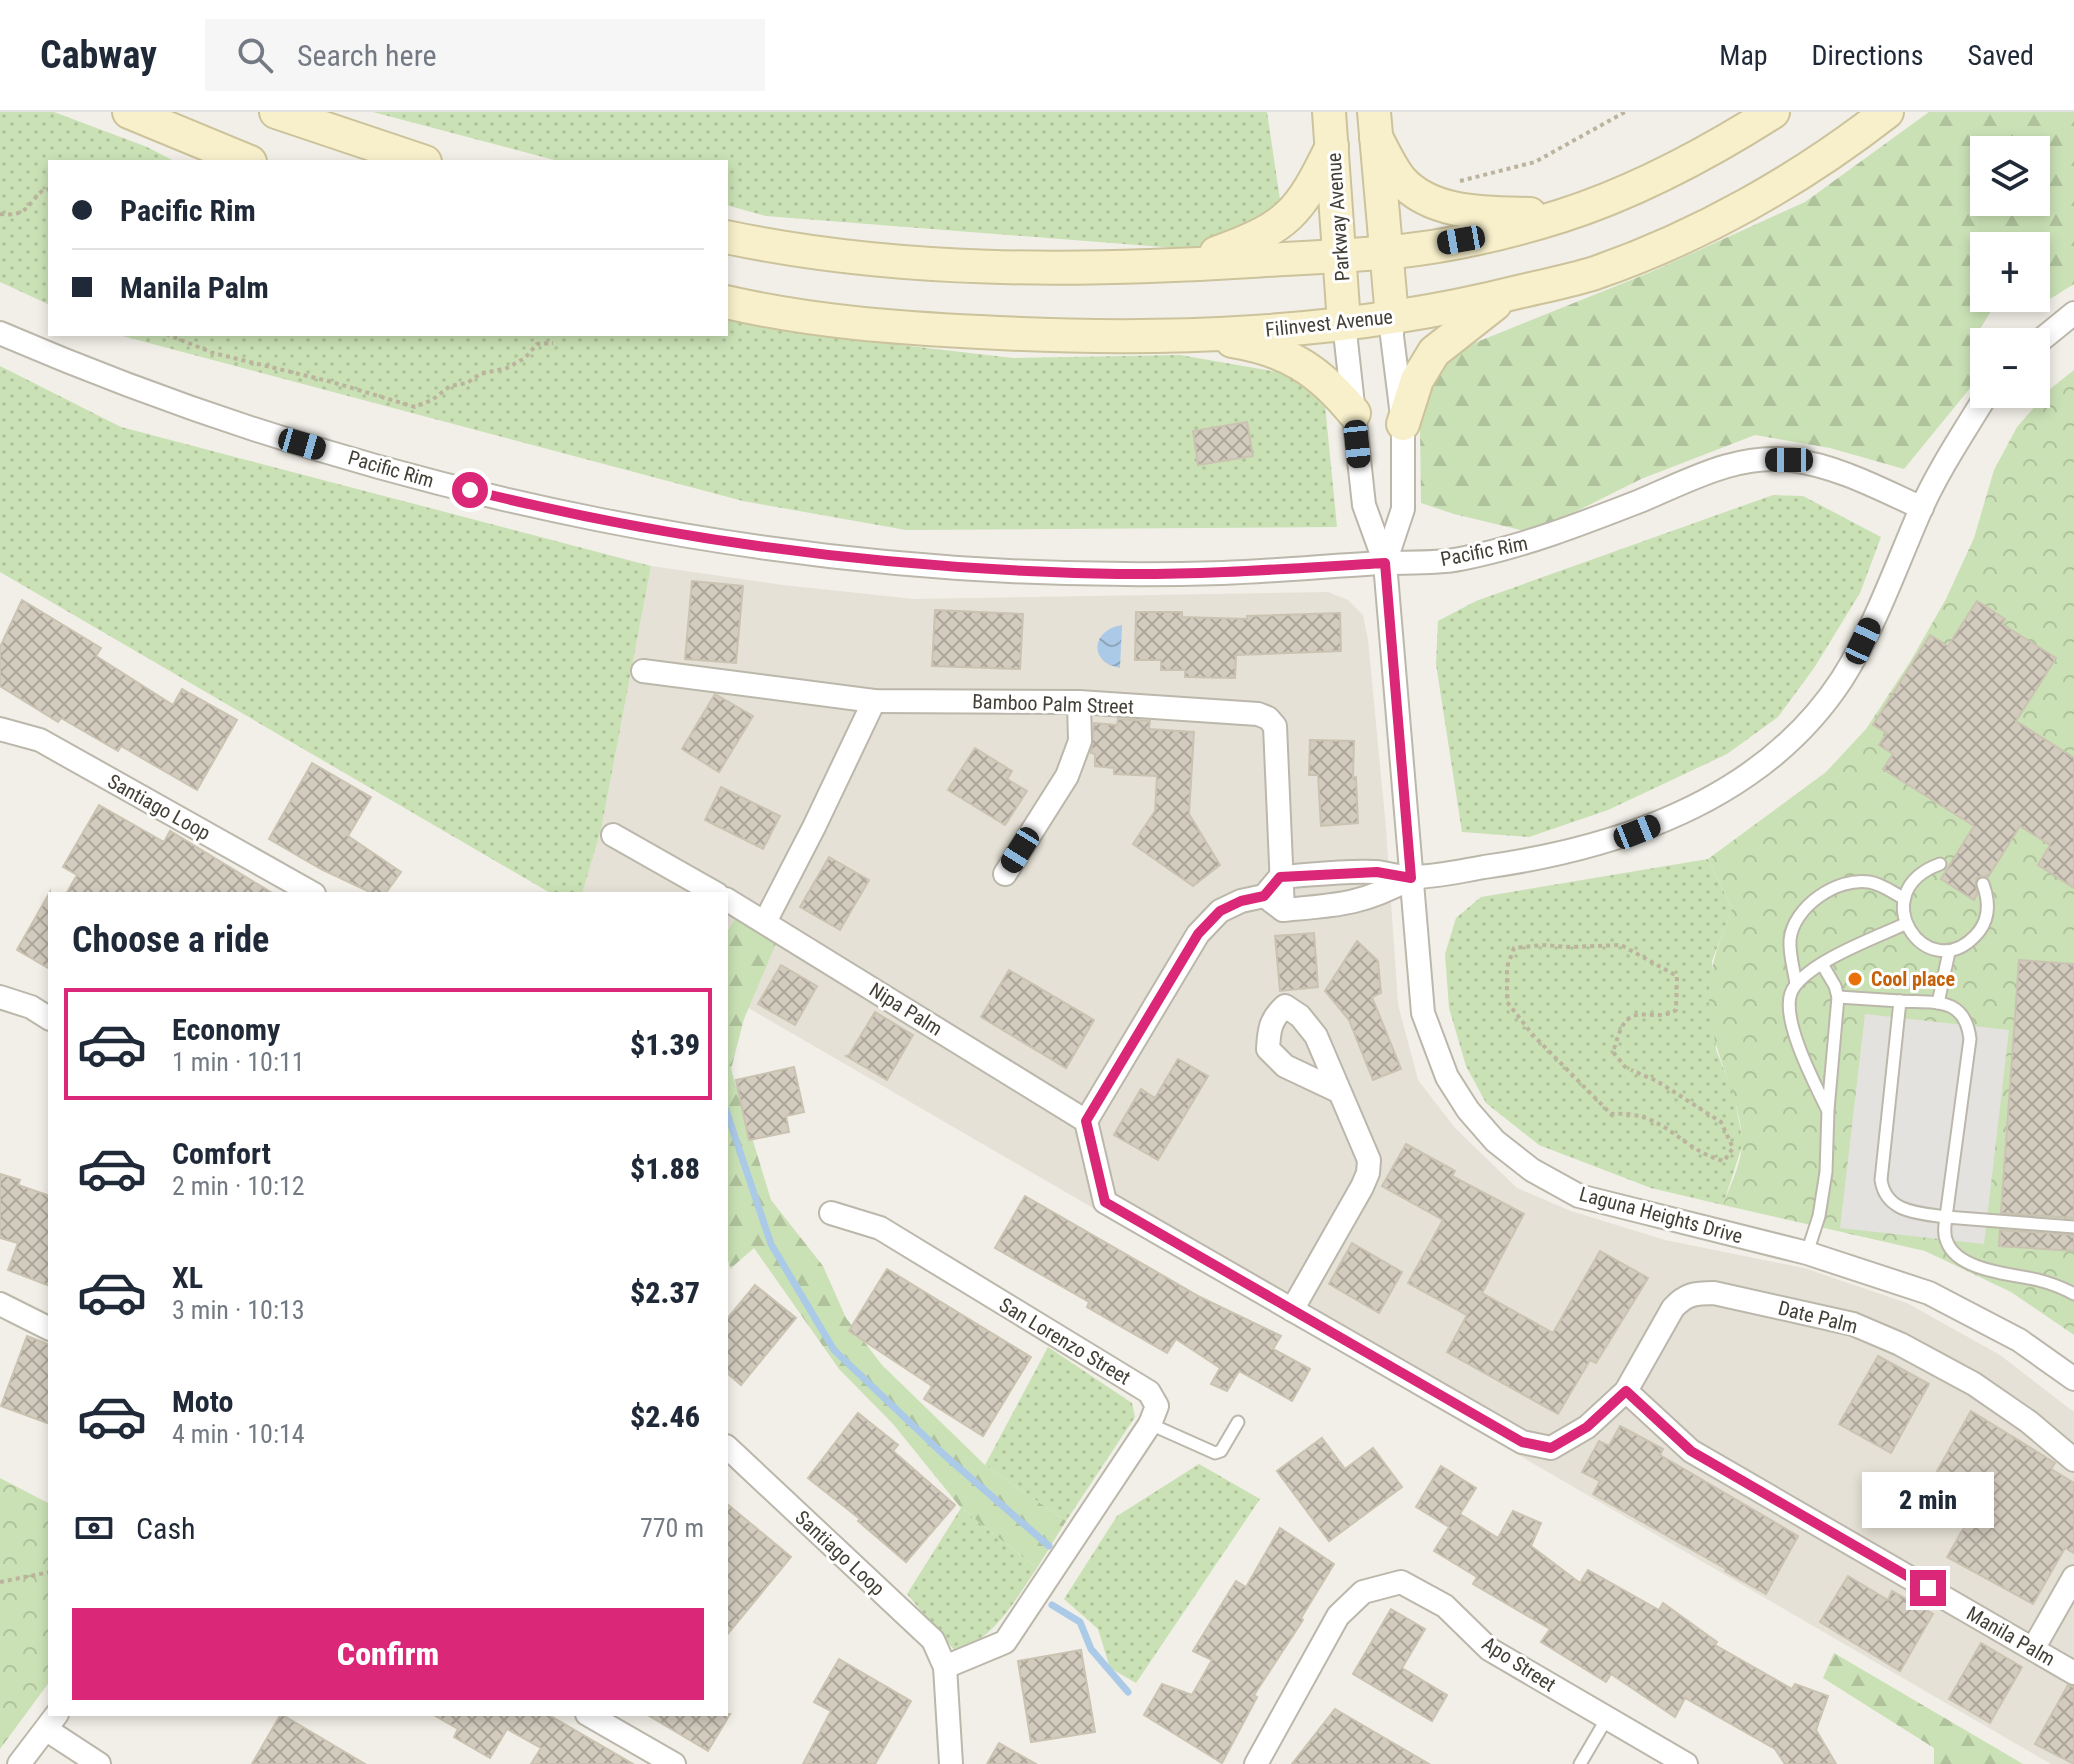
<!DOCTYPE html>
<meta charset="utf-8">
<style>
:root{--surface:#fff;--page:#f6f6f7;--text:#1f2937;--muted:#747a83;--line:#e0e1e3;--accent:#db2777}
body{margin:0;font-family:"Roboto Condensed",sans-serif;background:var(--page);color:var(--text);height:100vh;display:flex;flex-direction:column;font-size:30px;white-space:nowrap}
*{box-sizing:border-box;margin:0}
p{font-size:26px;color:var(--muted)}
.icon{flex:none;width:44px;height:44px;fill:none;stroke:currentColor;stroke-width:2;stroke-linecap:round;stroke-linejoin:round}
.map{position:relative;flex:1;overflow:hidden}
.panel{position:absolute;left:48px;top:780px;width:680px;height:824px;display:flex;flex-direction:column;background:var(--surface);border-radius:0px;box-shadow:0 4px 12px #0003}
.panel>*{flex:none}
.guide{position:absolute;left:48px;top:48px;width:680px;height:176px;border-radius:0px;box-shadow:0 4px 12px #0003;display:grid;align-content:center;height:176px;padding:0 24px;background:var(--surface)}
.controls{position:absolute;left:1970px;top:24px;display:grid;gap:16px}
.controls a{display:grid;place-items:center;width:80px;height:80px;border-radius:0px;background:var(--surface);box-shadow:0 4px 12px #0003;font-size:40px}
.end{position:absolute;width:36px;height:36px;margin:-18px;border:10px solid #db2777;background:#fff;box-shadow:0 0 0 4px #fff}
.from{border-radius:50%}
.bubble{position:absolute;height:56px;border-radius:0px;background:var(--surface);box-shadow:0 4px 12px #0003;font-size:26px;font-weight:800;line-height:56px;text-align:center}
.car{position:absolute;width:24px;height:48px;margin:-24px -12px;border-radius:10px;box-shadow:0 0 6px 2px #0007;background:linear-gradient(#222 24%,#8ab4d8 0 40%,#222 0 76%,#8ab4d8 0 86%,#222 0)}
.guide b{display:flex;align-items:center;gap:28px;height:76px;font-size:30px}
.guide b+b{border-top:2px solid var(--line)}
.guide i{width:20px;height:20px;background:var(--text)}
ul{padding:0;list-style:none}
li{display:flex;align-items:center;gap:24px;height:112px;margin:0 16px 12px;padding:0 8px;border:4px solid transparent;border-radius:0px}
li div{flex:1}
li b{display:block;font-size:30px}
li em{font-style:normal;font-weight:800}
li.current{border-color:var(--accent)}
li>.icon{width:72px;height:72px;stroke-width:1.5}
h2{padding:0 24px;font-size:36px;line-height:96px}
.pay{display:flex;align-items:center;gap:20px;height:88px;padding:0 24px;font-size:30px}
.pay p{margin-inline-start:auto}
.action{display:flex;gap:16px;margin-top:auto;padding:16px 24px}
.action a{flex:1;height:92px;border-radius:0px;background:var(--accent);color:#fff;font-size:32px;font-weight:800;line-height:92px;text-align:center}
header{display:flex;align-items:center;gap:48px;box-sizing:border-box;height:112px;padding:0 40px;background:var(--surface);border-bottom:2px solid var(--line)}
header strong{font-size:38px}
nav{display:flex;gap:44px;margin-inline-start:auto;font-size:28px}
.search{width:560px;height:72px;background:var(--page);display:flex;align-items:center;gap:20px;box-sizing:border-box;padding:0 28px;border-radius:0px;color:var(--muted);font-size:30px}
.map>svg:first-child{display:block}
.residential{fill:#e5e1d6}
.grass{fill:url(#grass-dots)}
.forest{fill:url(#forest-firs);fill-rule:evenodd}
.park{fill:url(#park-crowns)}
.parking{fill:#e3e2df}
.water{fill:url(#water-waves)}
.lines{fill:none;stroke-linecap:round;stroke-linejoin:round}
.stream{stroke:#abcae7;stroke-width:7}
.building{fill:url(#building-cross-hatch);stroke:#cbc3b2;stroke-width:2}
.lane-casing{stroke:#bcb7ab;stroke-width:15}
.street-casing{stroke:#bcb7ab;stroke-width:26}
.secondary-casing{stroke:#ccc39c;stroke-width:36}
.path{stroke:#bcb39e;stroke-width:4;stroke-dasharray:4 4;stroke-linecap:butt}
.lane{stroke:#fff;stroke-width:11}
.street{stroke:#fff;stroke-width:22}
.secondary{stroke:#f8f0cb;stroke-width:32}
.route{stroke:#db2777;stroke-width:10}
.food-dot{fill:#e8710a;stroke:#fff;stroke-width:3}
.labels{text-anchor:middle;stroke-width:6;stroke-linejoin:round;paint-order:stroke}
.street-label{font-size:20px;fill:#444037;stroke:#fff}
.food-label{font-size:20px;font-weight:bold;fill:#c56008;stroke:#fff;text-anchor:start}
</style>
<header>
<strong>Cabway</strong>
<div class="search"><svg class="icon" aria-label="search" viewBox="0 0 24 24"><circle cx="10" cy="10" r="6"/><path d="M15 15l6 6"/></svg>Search here</div>
<nav><a>Map</a><a>Directions</a><a>Saved</a></nav>
</header>
<div class="map">
<svg width="2074" height="1652" viewBox="0 0 2074 1652">
<defs>
<pattern id="grass-dots" width="8" height="8" patternUnits="userSpaceOnUse" patternTransform="scale(2)"><rect width="8" height="8" fill="#cae1b5"/><path d="M2 2h.1M6 6h.1" fill="none" stroke="#afc29c" stroke-width="1.8" stroke-linecap="round"/></pattern>
<pattern id="forest-firs" width="22" height="20" patternUnits="userSpaceOnUse" patternTransform="scale(2)"><rect width="22" height="20" fill="#cae1b5"/><path d="M5 1l3.5 6h-7zM16 11l3.5 6h-7z" fill="#afc29c"/></pattern>
<pattern id="park-crowns" width="20" height="18" patternUnits="userSpaceOnUse" patternTransform="scale(2)"><rect width="20" height="18" fill="#cae1b5"/><path d="M2 6a3 3 0 1 1 6 0M12 15a3 3 0 1 1 6 0" fill="none" stroke="#afc29c"/></pattern>
<pattern id="water-waves" width="16" height="10" patternUnits="userSpaceOnUse" patternTransform="scale(2)"><rect width="16" height="10" fill="#abcae7"/><path d="M0 5q4-4 8 0t8 0" fill="none" stroke="#8da5bc"/></pattern>
<pattern id="building-cross-hatch" width="8" height="8" patternUnits="userSpaceOnUse" patternTransform="scale(2)"><rect width="8" height="8" fill="#d2cbbe"/><path d="M0 0l8 8M0 8l8-8" fill="none" stroke="#aca69b"/></pattern>
</defs>
<rect width="100%" height="100%" fill="#f1efe7"/>
<path class="residential" d="M651 454 783 473 914 487 1328 480 1348 488 1363 503 1368 528 1386 716 1398 892 1418 968 1455 1016 1517 1076 1571 1099 1665 1128 1804 1156 1907 1191 2000 1243 2074 1300V1652H2051L726 883V782H582L601 718Z"/>
<g class="grass">
<path d="M0 0H54L147 35 176 50H50V193L0 170Z"/>
<path d="M373 0H1267L1282 101 1201 138 766 104 726 93V50H562Z"/>
<path d="M726 208 823 224 1013 246 1180 243 1289 262 1325 293 1337 415 906 418 743 389 115 222H726Z"/>
<path d="M0 254 121 315 651 454 601 718 582 782H552L0 460Z"/>
<path d="M1773 383 1803 384 1881 425 1860 481 1814 556 1778 605 1727 642 1608 698 1529 725 1462 720 1436 552 1438 509 1476 489Z"/>
<path d="M1708 747 1732 796 1712 849 1716 938 1734 982 1743 1031 1723 1093 1651 1076 1539 1033 1486 991 1466 954 1449 896 1445 842 1456 806 1481 785Z"/>
<path d="M1048 1235 1132 1291 1135 1305 1066 1409 985 1353Z"/>
<path d="M1199 1352 1260 1387 1136 1571 1110 1556 1098 1517 1064 1487 1117 1404Z"/>
<path d="M961 1396 1037 1456C1014 1489 996 1526 955 1539L907 1482Z"/>
</g>
<g class="forest">
<path d="M1929 0H2074V172L2037 195 1997 189 1971 232 1980 264 1904 357 1830 336 1755 323 1641 367 1533 421 1454 402 1421 391 1420 315 1439 252 1457 238 1651 160 1805 90ZM1984 38H2036V90H1984ZM1984 134H2036V186H1984Z"/>
<path d="M736 805 777 829 744 907 731 957 771 1088 823 1154 846 1206 882 1253 985 1353 1066 1409 1037 1456 961 1396 893 1312 839 1257 754 1136 730 1157 726 1138V822Z"/>
<path d="M1834 1541 2023 1652H1934V1636L1823 1566Z"/>
</g>
<g class="park">
<path d="M2074 258V1223L2011 1180 1925 1139 1723 1093C1730 1074 1743 1048 1742 1028 1740 980 1710 939 1709 891 1708 857 1720 827 1732 796L1708 747 1826 660 1866 617 1910 550 1946 487 1974 426 1994 358 2017 315 2050 277Z"/>
<path d="M0 1366 50 1392V1569L0 1637Z"/>
</g>
<path class="parking" d="M1865 902 2009 918 1984 1132 1840 1116Z"/>
<path class="water" d="M1122 513 1120 556C1088 550 1091 518 1122 513Z"/>
<g class="lines">
<g class="stream">
<path d="M726 998 771 1132 834 1238 941 1340 1049 1434"/>
<path d="M1052 1493 1080 1510 1091 1537 1128 1580"/>
</g>
</g>
<g class="building">
<path d="M1247 310 1253 344 1198 353 1193 319Z"/>
<path d="M692 469 743 474 736 551 685 547Z"/>
<path d="M22 488 101 536 96 544 173 593 182 577 237 608 197 678 121 634 118 639 61 606 58 610 0 574V535Z"/>
<path d="M1977 489 2005 507 2002 512 2056 546 2016 609 2074 646V776L2038 753 2050 733 2020 714 1988 765 1981 764 1976 767 1977 782 1974 788 1941 767 1974 714 1883 657 1893 642 1879 633 1887 621 1873 613 1930 523 1948 534Z"/>
<path d="M935 498 1023 502 1020 557 932 554Z"/>
<path d="M1136 500H1182V505L1247 507V504L1340 501 1341 539 1236 543 1235 566 1185 565V558H1161V548H1135Z"/>
<path d="M715 582 753 604 719 660 682 637Z"/>
<path d="M1118 607 1150 609 1149 617 1194 620 1189 702 1220 753 1193 774 1133 732 1155 699 1157 664 1114 662V656L1095 654V642L1091 641 1094 611 1117 613Z"/>
<path d="M1310 628 1354 629 1353 666 1356 665 1358 711 1321 714 1318 663H1309Z"/>
<path d="M975 636 1012 659 1007 667 1027 679 1005 713 948 678Z"/>
<path d="M312 651 371 685 348 724 401 760 385 782H374L321 757 269 727Z"/>
<path d="M721 675 780 704 763 737 705 708Z"/>
<path d="M99 693 164 730 170 719 274 782H66L77 763 63 755Z"/>
<path d="M829 745 869 768 840 818 800 795Z"/>
<path d="M50 780V857L17 838Z"/>
<path d="M1314 821 1318 875 1280 879 1275 824Z"/>
<path d="M1357 829 1378 849 1381 881 1372 885 1401 957 1373 968 1349 908 1325 879Z"/>
<path d="M2019 848 2074 852V1106L2001 1101Z"/>
<path d="M781 853 817 874 795 913 758 892Z"/>
<path d="M1009 858 1094 908 1066 956 981 905Z"/>
<path d="M875 900 913 923 887 968 846 944 849 943Z"/>
<path d="M1178 947 1208 964 1158 1048 1114 1023 1141 977 1155 986Z"/>
<path d="M794 955 804 1000 786 1004 789 1020 749 1028 736 968Z"/>
<path d="M1406 1032 1455 1059 1452 1064 1524 1102 1482 1181 1553 1221 1600 1139 1648 1166 1596 1251 1590 1248 1558 1302 1447 1240 1467 1203 1408 1171 1443 1108 1382 1074Z"/>
<path d="M0 1062 20 1068 18 1073 50 1084V1174L8 1158 18 1131 0 1126Z"/>
<path d="M1025 1084 1200 1185 1281 1224 1273 1237 1310 1257 1292 1289 1239 1259 1227 1279 1211 1272 1220 1256 1176 1227 1167 1241 1087 1195 1089 1190 995 1136Z"/>
<path d="M2000 1118 2074 1123V1139L1999 1134Z"/>
<path d="M1352 1131 1402 1160 1379 1201 1329 1172Z"/>
<path d="M887 1157 1031 1245 983 1324 924 1287 932 1274 849 1219Z"/>
<path d="M755 1173 796 1206 741 1273 726 1260V1208Z"/>
<path d="M27 1224 50 1233V1312L1 1294Z"/>
<path d="M1878 1244 1929 1272 1891 1341 1839 1312Z"/>
<path d="M1971 1299 2055 1351 2051 1357 2074 1371V1441L2065 1436 2033 1492 1947 1445 1982 1384 1937 1359Z"/>
<path d="M858 1301 898 1333 893 1339 955 1393 906 1450 858 1409 860 1407 808 1366Z"/>
<path d="M1620 1314 1663 1337 1660 1343 1798 1424 1766 1482 1725 1459 1726 1457 1593 1382 1600 1369 1582 1360 1599 1329 1609 1334Z"/>
<path d="M1322 1326 1345 1357 1373 1336 1402 1375 1329 1429 1277 1359Z"/>
<path d="M1441 1354 1476 1376 1460 1402 1498 1426 1513 1399 1541 1411 1531 1434 1580 1471 1588 1458 1659 1498 1663 1491 1717 1530 1715 1533 1792 1577 1795 1572 1828 1584 1816 1618 1836 1652H1785L1775 1637 1685 1586 1675 1605 1611 1562 1606 1570 1541 1530 1550 1517 1473 1472 1477 1465 1434 1439 1449 1415 1416 1395Z"/>
<path d="M726 1391 791 1445 726 1524Z"/>
<path d="M1280 1416 1334 1452 1301 1506 1303 1508 1254 1583 1257 1585 1222 1651 1144 1603 1162 1572 1192 1583 1212 1548 1193 1539 1236 1469 1246 1475Z"/>
<path d="M1848 1464 1888 1488 1892 1479 1933 1502 1900 1559 1820 1510Z"/>
<path d="M1391 1497 1425 1517 1402 1556 1447 1583 1432 1609 1353 1562Z"/>
<path d="M1981 1531 2022 1555 1990 1611 1949 1587Z"/>
<path d="M1081 1538 1095 1620 1031 1630 1018 1549Z"/>
<path d="M839 1547 911 1589 875 1652H803L831 1599 814 1590Z"/>
<path d="M2068 1573 2074 1575V1652L2035 1632Z"/>
<path d="M1335 1597 1429 1652H1292Z"/>
<path d="M281 1602 365 1652H252Z"/>
<path d="M432 1602H547L633 1652H531L541 1636 507 1617 490 1646 454 1625 458 1617Z"/>
<path d="M646 1602H730L708 1639Z"/>
<path d="M999 1631 1036 1652H987Z"/>
</g>
<g class="lines">
<g class="lane-casing">
<g id="lane">
<path d="M1940 752C1862 780 1926 875 1975 824 1990 809 1990 791 1983 772"/>
<path d="M1796 872C1794 858 1789 842 1790 828 1793 795 1837 765 1869 770 1882 772 1892 780 1903 786"/>
<path d="M1838 885 1900 889"/>
<path d="M1900 889C1934 891 1965 884 1970 927L1946 1105C1919 1101 1886 1101 1881 1068Z"/>
<path d="M1938 891 1949 840"/>
<path d="M1827 997C1815 972 1781 908 1791 881 1802 852 1877 825 1905 812"/>
<path d="M2074 1115 1946 1105C1945 1113 1943 1122 1947 1130 1958 1159 2012 1162 2038 1168 2050 1171 2063 1176 2074 1182"/>
<path d="M1807 1141 1819 1104 1826 1060 1828 998 1838 885 1835 874 1822 852"/>
<path d="M1150 1312 1215 1341 1221 1339 1238 1310"/>
<path d="M1580 1652 1607 1606"/>
</g>
</g>
<g class="street-casing">
<g id="street">
<path d="M1344 211 1364 393 1385 451 1423 901 1447 965 1468 998 1495 1029 1532 1058 1579 1084 1807 1141 1929 1181 2019 1228 2074 1267"/>
<path d="M0 221C380 385 807 474 1222 461 1275 459 1328 454 1381 451 1407 450 1435 452 1460 447 1522 435 1581 412 1640 389 1688 369 1737 341 1791 348 1838 354 1880 377 1922 396"/>
<path d="M2036 232 2074 201"/>
<path d="M1385 451 1403 397V312L1392 224V205"/>
<path d="M643 559 874 589 1079 590 1258 602 1268 606 1275 614 1283 798"/>
<path d="M0 617 40 628 314 782"/>
<path d="M613 723 717 782"/>
<path d="M1005 762 1067 664 1080 629 1079 590"/>
<path d="M726 787 1086 1009"/>
<path d="M1271 789 1283 798C1338 793 1361 793 1411 766"/>
<path d="M765 810 814 715 874 589"/>
<path d="M0 885 31 895 50 907"/>
<path d="M1086 1009 1198 822 1220 799 1241 789 1264 784 1280 765C1312 763 1344 758 1376 760 1388 761 1400 766 1412 765 1436 765 1461 759 1484 755 1620 736 1763 688 1842 567 1875 515 1896 454 1921 397 1939 357 1964 320 1987 282"/>
<path d="M1086 1009 1105 1090 1522 1330 1551 1336 1587 1315 1626 1279 1673 1196C1686 1182 1695 1181 1714 1181L1853 1212 1900 1232 1974 1272 2029 1310 2074 1348"/>
<path d="M831 1101 880 1116 1149 1280 1157 1294 1150 1312 1005 1530 945 1555"/>
<path d="M0 1192 50 1217"/>
<path d="M1292 1198 1362 1075 1368 1061 1369 1048 1316 924 1300 904 1285 894C1270 908 1269 918 1268 937L1285 954 1338 979"/>
<path d="M1626 1279 1691 1339 2074 1561"/>
<path d="M726 1334 933 1528 945 1555 951 1652"/>
<path d="M2033 1537 2074 1465"/>
<path d="M587 1602 674 1652"/>
<path d="M47 1618 99 1652"/>
<path d="M19 1652 57 1602"/>
<path d="M1256 1652 1338 1504 1363 1480 1401 1470 1445 1494 1489 1537 1686 1652"/>
</g>
</g>
<g class="secondary-casing">
<g id="secondary">
<path d="M129 0 250 50"/>
<path d="M276 0 425 50"/>
<path d="M1329 0 1344 211"/>
<path d="M1374 0 1392 205"/>
<path d="M1376 25C1384 40 1391 56 1401 68 1432 103 1488 101 1530 102"/>
<path d="M726 125C897 161 1077 160 1251 149 1301 146 1352 144 1402 139 1455 133 1510 120 1561 104 1636 80 1707 42 1773 0"/>
<path d="M1216 141C1288 115 1299 102 1332 34"/>
<path d="M726 190C808 209 895 216 980 220 1159 230 1343 224 1518 180 1543 174 1570 169 1595 161 1699 125 1800 68 1887 0"/>
<path d="M1232 229C1287 238 1319 258 1354 301"/>
<path d="M1403 312 1417 268 1434 240 1495 192"/>
</g>
</g>
<g class="path">
<path d="M1460 69 1535 50 1625 0"/>
<path d="M0 102C28 105 26 93 43 78L50 77"/>
<path d="M166 222 213 241 332 270 415 295 432 288 450 274 467 271 480 262 507 256 525 246 537 232 553 231"/>
<path d="M1626 956 1613 940C1616 931 1620 915 1626 909 1639 895 1658 910 1676 898L1677 864 1621 833 1570 835 1542 833 1514 836 1507 855V890L1533 923 1611 1002C1666 998 1678 1037 1724 1049L1733 1036 1721 1010 1657 969 1631 958"/>
<path d="M0 1470 50 1460"/>
</g>
<use href="#lane" class="lane"/>
<use href="#street" class="street"/>
<use href="#secondary" class="secondary"/>
</g>
<g class="lines">
<path class="route" d="M470 378C681 431 901 458 1118 462 1207 463 1296 456 1385 451L1411 766 1377 760 1280 765 1264 784 1241 789 1220 799 1198 822 1086 1009 1105 1090 1522 1330 1551 1336 1587 1315 1626 1279 1691 1339 1928 1476"/>
</g>
<circle class="food-dot" cx="1855" cy="867" r="8"/>
<g class="labels">
<g class="street-label">
<text transform="translate(1338 105) rotate(-94)" y="7">Parkway Avenue</text>
<text transform="translate(1329 211) rotate(-6)" y="7">Filinvest Avenue</text>
<text transform="translate(391 357) rotate(16)" y="7">Pacific Rim</text>
<text transform="translate(1484 439) rotate(-11)" y="7">Pacific Rim</text>
<text transform="translate(1053 592) rotate(2)" y="7">Bamboo Palm Street</text>
<text transform="translate(159 695) rotate(29)" y="7">Santiago Loop</text>
<text transform="translate(906 897) rotate(32)" y="7">Nipa Palm</text>
<text transform="translate(1661 1103) rotate(15)" y="7">Laguna Heights Drive</text>
<text transform="translate(1818 1205) rotate(14)" y="7">Date Palm</text>
<text transform="translate(1065 1229) rotate(31)" y="7">San Lorenzo Street</text>
<text transform="translate(840 1441) rotate(43)" y="7">Santiago Loop</text>
<text transform="translate(2011 1524) rotate(30)" y="7">Manila Palm</text>
<text transform="translate(1519 1552) rotate(33)" y="7">Apo Street</text>
</g>
<g class="food-label">
<text x="1871" y="874">Cool place</text>
</g>
</g>
</svg>
<div class="controls">
<a><svg class="icon" aria-label="layers" viewBox="0 0 24 24"><path d="M12 4l9 5-9 5-9-5zM3 14l9 5 9-5"/></svg></a>
<a>+</a>
<a>−</a>
</div>
<i class="end from" style="left:470px;top:378px"></i>
<i class="end" style="left:1928px;top:1476px"></i>
<div class="bubble" style="left:1862px;top:1360px;width:132px">2 min</div>
<i class="car" style="left:1461px;top:128px;rotate:260deg"></i>
<i class="car" style="left:302px;top:332px;rotate:106deg"></i>
<i class="car" style="left:1357px;top:332px;rotate:174deg"></i>
<i class="car" style="left:1789px;top:348px;rotate:270deg"></i>
<i class="car" style="left:1863px;top:529px;rotate:25deg"></i>
<i class="car" style="left:1637px;top:720px;rotate:68deg"></i>
<i class="car" style="left:1020px;top:738px;rotate:212deg"></i>
<div class="guide">
<b><i class="from"></i>Pacific Rim</b>
<b><i></i>Manila Palm</b>
</div>
<section class="panel">
<h2>Choose a ride</h2>
<ul>
<li class="current"><svg class="icon" aria-label="car" viewBox="0 0 24 24"><path d="M5 17H2v-5l4-1 3-4h7l3 4 3 1v5h-3M9 17h6M6 11h13"/><circle cx="7" cy="17" r="2"/><circle cx="17" cy="17" r="2"/></svg><div><b>Economy</b><p>1 min · 10:11</p></div><em>$1.39</em></li>
<li><svg class="icon" aria-label="car" viewBox="0 0 24 24"><path d="M5 17H2v-5l4-1 3-4h7l3 4 3 1v5h-3M9 17h6M6 11h13"/><circle cx="7" cy="17" r="2"/><circle cx="17" cy="17" r="2"/></svg><div><b>Comfort</b><p>2 min · 10:12</p></div><em>$1.88</em></li>
<li><svg class="icon" aria-label="car" viewBox="0 0 24 24"><path d="M5 17H2v-5l4-1 3-4h7l3 4 3 1v5h-3M9 17h6M6 11h13"/><circle cx="7" cy="17" r="2"/><circle cx="17" cy="17" r="2"/></svg><div><b>XL</b><p>3 min · 10:13</p></div><em>$2.37</em></li>
<li><svg class="icon" aria-label="car" viewBox="0 0 24 24"><path d="M5 17H2v-5l4-1 3-4h7l3 4 3 1v5h-3M9 17h6M6 11h13"/><circle cx="7" cy="17" r="2"/><circle cx="17" cy="17" r="2"/></svg><div><b>Moto</b><p>4 min · 10:14</p></div><em>$2.46</em></li>
</ul>
<div class="pay"><svg class="icon" aria-label="cash" viewBox="0 0 24 24"><path d="M3 7h18v10H3z"/><circle cx="12" cy="12" r="2"/></svg>Cash<p>770 m</p></div>
<div class="action"><a>Confirm</a></div>
</section>
</div>
